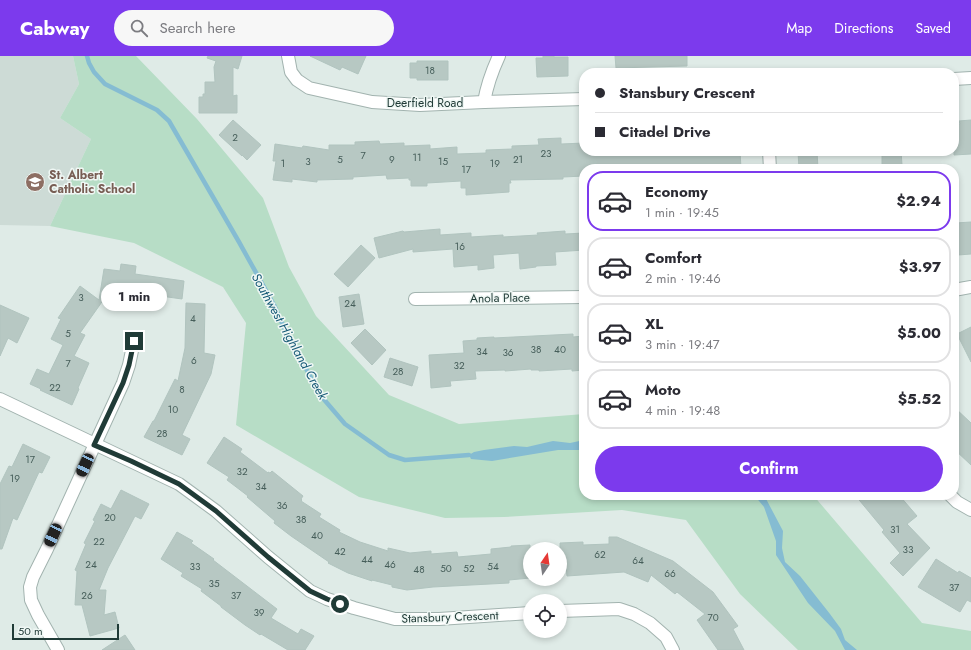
<!DOCTYPE html>
<meta charset="utf-8">
<style>
:root{--surface:#fff;--page:#f7f7f7;--text:#2b2b33;--muted:#7c7c81;--line:#e1e1e2;--accent:#7c3aed}
body{margin:0;font-family:Jost,sans-serif;background:var(--page);color:var(--text);height:100vh;display:flex;flex-direction:column;font-size:15px;white-space:nowrap}
*{box-sizing:border-box;margin:0}
p{font-size:13px;color:var(--muted)}
.icon{flex:none;width:22px;height:22px;fill:none;stroke:currentColor;stroke-width:2;stroke-linecap:round;stroke-linejoin:round}
.map{position:relative;flex:1;overflow:hidden}
.details{position:absolute;left:579px;top:108px;width:380px;height:336px;display:flex;flex-direction:column;background:var(--surface);border-radius:16px;box-shadow:0 2px 6px #0003}
.details>*{flex:none}
.guide{position:absolute;left:579px;top:12px;width:380px;height:88px;border-radius:16px;box-shadow:0 2px 6px #0003;display:grid;align-content:center;height:88px;padding:0 16px;background:var(--surface)}
.needle{width:26px;rotate:13deg}
.controls{position:absolute;left:523px;top:486px;display:grid;gap:8px}
.controls a{display:grid;place-items:center;width:44px;height:44px;border-radius:50%;background:var(--surface);box-shadow:0 2px 6px #0003;font-size:20px}
.scale{position:absolute;left:12px;bottom:10px;width:107px;box-sizing:border-box;padding-left:4px;border:2px solid #203b37;border-top:0;font-size:11px;line-height:14px;white-space:nowrap;color:#203b37;-webkit-text-stroke:3px #eff7f4;paint-order:stroke}
.end{position:absolute;width:18px;height:18px;margin:-9px;border:5px solid #203b37;background:#fff;box-shadow:0 0 0 2px #fff}
.from{border-radius:50%}
.bubble{position:absolute;height:28px;border-radius:14px;background:var(--surface);box-shadow:0 2px 6px #0003;font-size:13px;font-weight:700;line-height:28px;text-align:center}
.car{position:absolute;width:12px;height:24px;margin:-12px -6px;border-radius:5px;box-shadow:0 0 3px 1px #0007;background:linear-gradient(#222 24%,#8ab4d8 0 40%,#222 0 76%,#8ab4d8 0 86%,#222 0)}
.guide b{display:flex;align-items:center;gap:14px;height:38px;font-size:15px}
.guide b+b{border-top:1px solid var(--line)}
.guide i{width:10px;height:10px;background:var(--text)}
ul{padding:7px 0 0;list-style:none}
li{display:flex;align-items:center;gap:12px;height:60px;margin:0 8px 6px;padding:0 8px;border:2px solid var(--line);border-radius:16px}
li div{flex:1}
li b{display:block;font-size:15px}
li em{font-style:normal;font-weight:700}
li.current{border-color:var(--accent)}
li>.icon{width:36px;height:36px;stroke-width:1.5}
.primary-button{display:flex;gap:8px;margin-top:auto;padding:8px 16px}
.primary-button a{flex:1;height:46px;border-radius:24px;background:var(--accent);color:#fff;font-size:16px;font-weight:700;line-height:46px;text-align:center}
header{display:flex;align-items:center;gap:24px;box-sizing:border-box;height:56px;padding:0 20px;background:var(--accent);color:#fff}
header strong{font-size:19px}
nav{display:flex;gap:22px;margin-inline-start:auto;font-size:14px}
.search{width:280px;height:36px;background:var(--page);display:flex;align-items:center;gap:10px;box-sizing:border-box;padding:0 14px;border-radius:22px;color:var(--muted);font-size:15px}
.map>svg:first-child{display:block}
.built{fill:#cddbd6}
.green{fill:#b7ddc6}
.water{fill:#85bcd2}
.lines{fill:none;stroke-linecap:round;stroke-linejoin:round}
.stream{stroke:#85bcd2;stroke-width:4.5}
.building{fill:#b7c8c3;stroke:#b1c4bf}
.minor-casing{stroke:#a2b3af;stroke-width:14}
.minor{stroke:#fff;stroke-width:12}
.route{stroke:#203b37;stroke-width:5}
.labels{text-anchor:middle;stroke-width:3;stroke-linejoin:round;paint-order:stroke}
.number-label{font-size:10px;fill:#465e5a}
.street-label{font-size:12px;fill:#203b37;stroke:#eff7f4}
.education-label{font-size:12px;font-weight:bold;fill:#785e54;stroke:#eff7f4;text-anchor:start}
.water-label{font-size:13px;font-style:italic;fill:#195c78;stroke:#eff7f4}
</style>
<header>
<strong>Cabway</strong>
<div class="search"><svg class="icon" aria-label="search" viewBox="0 0 24 24"><circle cx="10" cy="10" r="6"/><path d="M15 15l6 6"/></svg>Search here</div>
<nav><a>Map</a><a>Directions</a><a>Saved</a></nav>
</header>
<div class="map">
<svg width="971" height="594" viewBox="0 0 971 594">
<rect width="100%" height="100%" fill="#dfebe7"/>
<path class="built" d="M0 0H73L79 28 60 62 91 83 50 170 0 169Z"/>
<path class="green" d="M73 0H136L197 63 263 142 289 211 316 260 389 339 459 368 584 358V439H813L922 567 971 575V594H798L740 538 686 464 622 454 504 461 445 462 359 441 236 369 246 267 223 231 134 187 50 170 91 83 60 62 79 28Z"/>
<g class="water">
<path d="M584 384V394H558L492 405 471 403 469 399 474 396 484 394 514 390 527 391 553 385 570 387Z"/>
<path d="M754 439H764L783 475 782 492 785 506 800 520 830 558 841 573 845 584 857 594H845L835 575 808 547 776 499V485L764 451Z"/>
</g>
<g class="lines">
<path class="stream" d="M87 0 89 7 94 16 105 28 157 54 169 65 239 186 274 249 286 276 321 340 345 368 389 399 405 404 469 399"/>
</g>
<g class="building">
<path d="M208 0H242L238 13 233 11V40L237 39V57H199V41H203V38H205V26H215L214 11 216 5 207 2Z"/>
<path d="M310 0H366L358 18 342 11 340 14Z"/>
<path d="M543 0H554V1H568V20L537 21 536 2H543Z"/>
<path d="M615 0H687V10L616 12Z"/>
<path d="M417 5H448V24H417V22H410V7H417Z"/>
<path d="M233 64 261 89 247 104 242 99V100L219 79Z"/>
<path d="M971 64V98L954 99V68H960L959 65Z"/>
<path d="M561 82V88L584 87V95H740L741 113H699V109L667 110V113H584V120L563 121V123L510 124 511 127H509V136L466 139V132H461V125L427 127V130H411V124H409V122L387 123 386 119 353 121V123L317 124V126L292 123V126L273 124 276 105H273L275 88 302 92 303 90 329 94V89H355V86L379 85 380 88 404 87V90L430 89V93L457 91V98L486 97V94L512 93V90L539 89 538 83Z"/>
<path d="M798 95H817L818 113H799Z"/>
<path d="M882 95H901L902 109 882 110Z"/>
<path d="M971 166V198L958 199 956 167Z"/>
<path d="M440 173V179L471 177V181L503 179V181L538 179 537 177 565 175V178L584 177V194L555 196 556 209 536 210V211L520 213 519 197 493 199 494 212 478 214V209L454 211 453 193 413 196V193L379 202 374 182 403 175 404 176Z"/>
<path d="M361 189 375 202 348 231 334 218Z"/>
<path d="M121 208 136 210 135 218 184 225 182 243 111 233 80 277 85 279 74 300 89 307 78 332 79 333 72 349 40 334 41 333 30 328 37 313 49 318 63 289 51 283 61 263 58 262 80 230 99 244 104 213 120 215Z"/>
<path d="M359 238 364 268 343 271 339 241Z"/>
<path d="M186 247 205 248 204 297 215 299 211 318 182 379 190 383 182 399 144 381 153 365H154L175 323 178 325 185 292Z"/>
<path d="M0 249 29 262 17 287 8 282 0 300Z"/>
<path d="M971 271V306L957 278Z"/>
<path d="M365 273 386 294 372 309 351 287Z"/>
<path d="M573 278V281L584 280V314L572 315V313L539 315V314H531V313L505 315V314L475 315 476 323 450 325 451 330 431 332 429 299 464 297 463 285 477 284V282L494 281V282Z"/>
<path d="M390 302 418 311 412 330 384 321Z"/>
<path d="M954 351 971 367V409L954 393Z"/>
<path d="M224 381 242 393 240 396 268 417V416L270 417 272 415 303 440 301 443 302 444 301 445 321 458 319 461 340 474 339 476 360 486 388 495V492L410 497 431 495V498L457 496 458 501 491 498V493L511 491V490L530 489V522L509 524V527L433 531 407 534 392 531V529L372 524V525L348 517 328 507 329 506 291 480 274 467 275 465 247 441 248 440 227 424 229 421 207 407Z"/>
<path d="M23 388 50 401 42 417 39 416 17 464 13 462 2 493H0V428L9 410 12 411Z"/>
<path d="M121 434 149 448 141 463 135 460 108 512 99 534H106L104 559 115 556 119 572 90 580 82 549H75L77 515 75 514 86 488 84 487 95 465 93 464 101 448 111 453Z"/>
<path d="M855 439H899L917 460 907 468 930 492 903 520 890 507 900 497 882 476 884 474Z"/>
<path d="M177 476 193 485 191 487 214 503 213 504 277 553 271 562 298 578 301 573 314 580 305 594H288L261 578 260 579 245 569 221 551V550L201 535 202 533 181 520 183 517 161 503Z"/>
<path d="M609 481H617L673 505 713 536 738 570 733 573 744 594H718L697 564 705 558 677 536 675 538 651 519 648 526 624 516 567 520 566 510H560V487L583 486V489L609 488Z"/>
<path d="M936 503 958 517 959 515 971 522V546L967 544 960 556 918 531Z"/>
<path d="M125 579 135 594H102Z"/>
</g>
<g class="lines">
<g class="minor-casing">
<g id="minor">
<path d="M288 0 291 16 297 24 309 32 372 46 420 49 484 46 584 43"/>
<path d="M954 23 971 22"/>
<path d="M484 46C487 29 492 15 499 0"/>
<path d="M769 95 770 113"/>
<path d="M954 234 971 231"/>
<path d="M415 243 584 241"/>
<path d="M0 343 179 428 216 455 268 501 310 535 327 543 354 552 395 563H439L530 557"/>
<path d="M950 439 957 446 971 454"/>
<path d="M560 555 619 553 634 558 650 567 666 581 673 594"/>
<path d="M58 594 38 559 31 544 30 531 33 521 47 493 123 327 129 309 134 285"/>
</g>
</g>
<use href="#minor" class="minor"/>
</g>
<g class="lines">
<path class="route" d="M134 285 129 309 123 327 94 389 131 405 179 428 216 455 268 501 310 535 327 543 340 548"/>
</g>
<defs>
<g id="school-disc" transform="scale(1)"><circle r="9.5" fill="#8d6e63" stroke="#eff7f4"/><path d="M0-5L7-2L0 1L-7-2ZM-4 1L0 2.5L4 1V4Q0 6-4 4Z" fill="#fff"/></g>
</defs>
<g fill-rule="evenodd">
<use href="#school-disc" x="35" y="126"/>
</g>
<g class="labels">
<g class="number-label">
<text x="430" y="18">18</text>
<text x="235" y="85">2</text>
<text x="546" y="101">23</text>
<text x="363" y="103">7</text>
<text x="417" y="105">11</text>
<text x="340" y="107">5</text>
<text x="392" y="107">9</text>
<text x="518" y="107">21</text>
<text x="308" y="109">3</text>
<text x="443" y="109">15</text>
<text x="283" y="111">1</text>
<text x="495" y="111">19</text>
<text x="466" y="117">17</text>
<text x="460" y="194">16</text>
<text x="81" y="245">3</text>
<text x="350" y="251">24</text>
<text x="193" y="266">4</text>
<text x="68" y="281">5</text>
<text x="536" y="297">38</text>
<text x="560" y="297">40</text>
<text x="482" y="299">34</text>
<text x="508" y="300">36</text>
<text x="194" y="308">6</text>
<text x="68" y="311">7</text>
<text x="459" y="313">32</text>
<text x="398" y="319">28</text>
<text x="55" y="335">22</text>
<text x="182" y="337">8</text>
<text x="173" y="357">10</text>
<text x="162" y="381">28</text>
<text x="30" y="407">17</text>
<text x="242" y="419">32</text>
<text x="15" y="426">19</text>
<text x="261" y="434">34</text>
<text x="282" y="453">36</text>
<text x="110" y="465">20</text>
<text x="301" y="467">38</text>
<text x="895" y="477">31</text>
<text x="317" y="483">40</text>
<text x="99" y="489">22</text>
<text x="908" y="497">33</text>
<text x="340" y="499">42</text>
<text x="600" y="502">62</text>
<text x="367" y="507">44</text>
<text x="638" y="508">64</text>
<text x="91" y="512">24</text>
<text x="390" y="512">46</text>
<text x="195" y="514">33</text>
<text x="493" y="514">54</text>
<text x="446" y="516">50</text>
<text x="469" y="516">52</text>
<text x="419" y="517">48</text>
<text x="670" y="521">66</text>
<text x="214" y="531">35</text>
<text x="954" y="535">37</text>
<text x="87" y="543">26</text>
<text x="236" y="543">37</text>
<text x="259" y="560">39</text>
<text x="713" y="565">70</text>
</g>
<g class="street-label">
<text x="425" y="51">Deerfield Road</text>
<text transform="translate(500 242) rotate(-1)" y="4">Anola Place</text>
<text transform="translate(450 561) rotate(-2)" y="4">Stansbury Crescent</text>
</g>
<g class="education-label">
<text x="49" y="123">St. Albert<tspan x="49" dy="14">Catholic School</tspan></text>
</g>
<g class="water-label">
<text transform="translate(290 280) rotate(61)" y="5">Southwest Highland Creek</text>
</g>
</g>
</svg>
<div class="controls">
<a><svg class="needle" viewBox="-14 -14 28 28"><path d="M0-13l5 13h-10z" fill="#e53935"/><path d="M0 13l5-13h-10z" fill="#7c7c81"/></svg></a>
<a><svg class="icon" aria-label="locate" viewBox="0 0 24 24"><circle cx="12" cy="12" r="6"/><path d="M12 2v4M12 18v4M2 12h4M18 12h4"/></svg></a>
</div>
<div class="scale">50 m</div>
<i class="end from" style="left:340px;top:548px"></i>
<i class="end" style="left:134px;top:285px"></i>
<div class="bubble" style="left:101px;top:227px;width:66px">1 min</div>
<i class="car" style="left:85px;top:409px;rotate:205deg"></i>
<i class="car" style="left:53px;top:479px;rotate:205deg"></i>
<div class="guide">
<b><i class="from"></i>Stansbury Crescent</b>
<b><i></i>Citadel Drive</b>
</div>
<section class="details">
<ul>
<li class="current"><svg class="icon" aria-label="car" viewBox="0 0 24 24"><path d="M5 17H2v-5l4-1 3-4h7l3 4 3 1v5h-3M9 17h6M6 11h13"/><circle cx="7" cy="17" r="2"/><circle cx="17" cy="17" r="2"/></svg><div><b>Economy</b><p>1 min · 19:45</p></div><em>$2.94</em></li>
<li><svg class="icon" aria-label="car" viewBox="0 0 24 24"><path d="M5 17H2v-5l4-1 3-4h7l3 4 3 1v5h-3M9 17h6M6 11h13"/><circle cx="7" cy="17" r="2"/><circle cx="17" cy="17" r="2"/></svg><div><b>Comfort</b><p>2 min · 19:46</p></div><em>$3.97</em></li>
<li><svg class="icon" aria-label="car" viewBox="0 0 24 24"><path d="M5 17H2v-5l4-1 3-4h7l3 4 3 1v5h-3M9 17h6M6 11h13"/><circle cx="7" cy="17" r="2"/><circle cx="17" cy="17" r="2"/></svg><div><b>XL</b><p>3 min · 19:47</p></div><em>$5.00</em></li>
<li><svg class="icon" aria-label="car" viewBox="0 0 24 24"><path d="M5 17H2v-5l4-1 3-4h7l3 4 3 1v5h-3M9 17h6M6 11h13"/><circle cx="7" cy="17" r="2"/><circle cx="17" cy="17" r="2"/></svg><div><b>Moto</b><p>4 min · 19:48</p></div><em>$5.52</em></li>
</ul>
<div class="primary-button"><a>Confirm</a></div>
</section>
</div>
